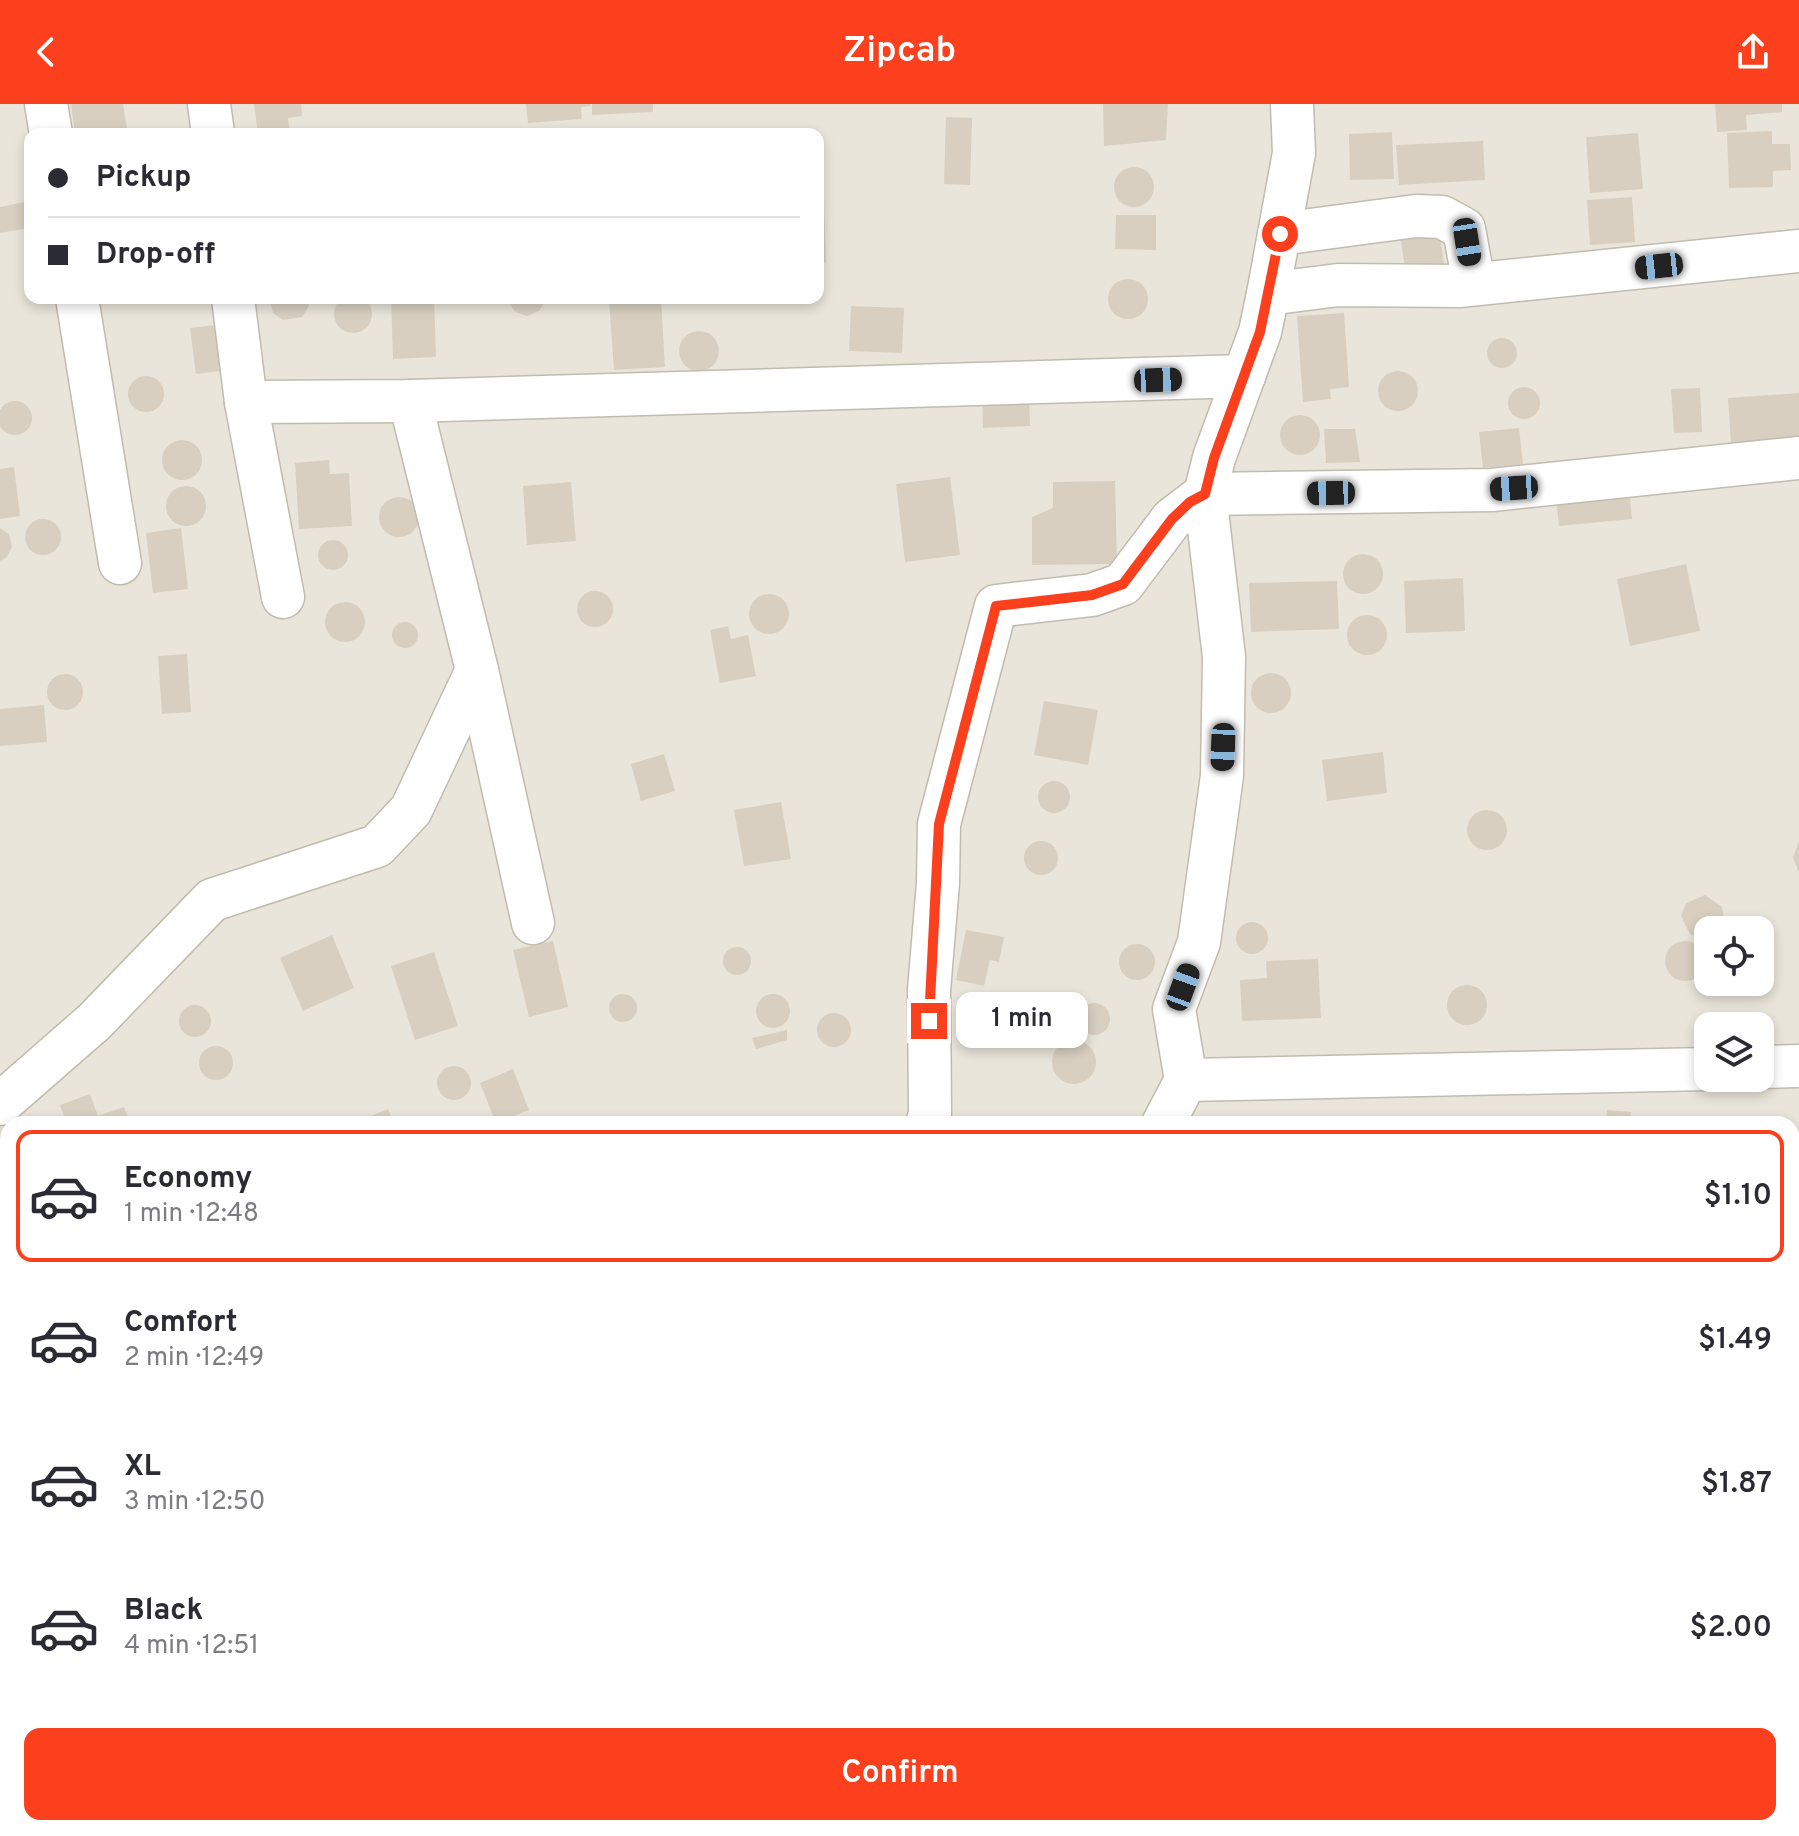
<!DOCTYPE html>
<meta charset="utf-8">
<style>
:root{--surface:#fff;--page:#f7f7f7;--text:#2b2b33;--muted:#7c7c81;--line:#e1e1e2;--accent:#fc3f1d}
body{margin:0;font-family:Overpass,sans-serif;background:var(--page);color:var(--text);height:100vh;display:flex;flex-direction:column;font-size:30px;white-space:nowrap}
*{box-sizing:border-box;margin:0}
p{font-size:26px;color:var(--muted)}
.icon{flex:none;width:44px;height:44px;fill:none;stroke:currentColor;stroke-width:2;stroke-linecap:round;stroke-linejoin:round}
.map{position:relative;flex:1;overflow:hidden}
.drawer{position:absolute;left:0px;top:1012px;width:1800px;height:720px;display:flex;flex-direction:column;background:var(--surface);border-radius:24px 24px 0 0;box-shadow:0 4px 12px #0003}
.drawer>*{flex:none}
.top-card{position:absolute;left:24px;top:24px;width:800px;height:176px;border-radius:16px;box-shadow:0 4px 12px #0003;display:grid;align-content:center;height:176px;padding:0 24px;background:var(--surface)}
.controls{position:absolute;left:1694px;top:812px;display:grid;gap:16px}
.controls a{display:grid;place-items:center;width:80px;height:80px;border-radius:16px;background:var(--surface);box-shadow:0 4px 12px #0003;font-size:40px}
.end{position:absolute;width:36px;height:36px;margin:-18px;border:10px solid #fc3f1d;background:#fff;box-shadow:0 0 0 4px #fff}
.from{border-radius:50%}
.bubble{position:absolute;height:56px;border-radius:16px;background:var(--surface);box-shadow:0 4px 12px #0003;font-size:26px;font-weight:600;line-height:56px;text-align:center}
.car{position:absolute;width:24px;height:48px;margin:-24px -12px;border-radius:10px;box-shadow:0 0 6px 2px #0007;background:linear-gradient(#222 24%,#8ab4d8 0 40%,#222 0 76%,#8ab4d8 0 86%,#222 0)}
.top-card b{display:flex;align-items:center;gap:28px;height:76px;font-size:30px}
.top-card b+b{border-top:2px solid var(--line)}
.top-card i{width:20px;height:20px;background:var(--text)}
ul{padding:14px 0 0;list-style:none}
li{display:flex;align-items:center;gap:24px;height:132px;margin:0 16px 12px;padding:0 8px;border:4px solid transparent;border-radius:16px}
li div{flex:1}
li b{display:block;font-size:30px}
li em{font-style:normal;font-weight:600}
li.current{border-color:var(--accent)}
li>.icon{width:72px;height:72px;stroke-width:1.5}
.action{display:flex;gap:16px;margin-top:auto;padding:16px 24px}
.action a{flex:1;height:92px;border-radius:16px;background:var(--accent);color:#fff;font-size:32px;font-weight:600;line-height:92px;text-align:center}
header{display:flex;justify-content:space-between;align-items:center;height:104px;padding:0 24px;background:var(--accent);color:#fff;font-size:36px;font-weight:600}
.map>svg:first-child{display:block}
.residential{fill:#eae5da;fill-rule:evenodd}
.building{fill:#d8cfc1}
.lines{fill:none;stroke-linecap:round;stroke-linejoin:round}
.street-casing{stroke:#c2bbae;stroke-width:45}
.street{stroke:#fff;stroke-width:42}
.route{stroke:#fc3f1d;stroke-width:10}
</style>
<header><svg class="icon" aria-label="back" viewBox="0 0 24 24"><path d="M15 5l-7 7 7 7"/></svg>Zipcab<svg class="icon" aria-label="share" viewBox="0 0 24 24"><path d="M12 15V3M7 8l5-5 5 5M5 13v7h14v-7"/></svg></header>
<div class="map">
<svg width="1799" height="1732" viewBox="0 0 1799 1732">
<rect width="100%" height="100%" fill="#f6f3ec"/>
<path class="residential" d="M0 0H1799V1732H0ZM30 30H818V194H30ZM1708 826H1760V878H1708ZM1708 922H1760V974H1708ZM8 1020H1792V1724H8Z"/>
<g class="building">
<path d="M71 0H123L128 30H75Z"/>
<path d="M254 0H301L302 12 288 14 290 30H258Z"/>
<path d="M526 0H590V2L581 3 582 15 528 19Z"/>
<path d="M592 0H653V8L592 11Z"/>
<path d="M1103 0H1168L1166 36 1104 42Z"/>
<path d="M1715 0H1782V8L1746 11 1747 26 1717 28Z"/>
<path d="M946 13 972 14 970 81 944 80Z"/>
<path d="M1772 27V40H1790L1791 66 1773 67V83L1729 84 1727 29Z"/>
<path d="M1392 28 1394 75 1350 76 1349 30Z"/>
<path d="M1638 29 1643 85 1590 89 1586 33Z"/>
<path d="M1483 37 1485 76 1399 81 1396 41Z"/>
<circle cx="1134" cy="83" r="20"/>
<path d="M1632 93 1635 138 1590 141 1587 96Z"/>
<path d="M24 98 28 124 0 129V103Z"/>
<path d="M824 98 826 158 818 159V99Z"/>
<path d="M1116 111H1156V146L1115 145Z"/>
<path d="M1439 124 1444 160 1405 165 1400 129Z"/>
<circle cx="1128" cy="195" r="20"/>
<circle cx="353" cy="210" r="19"/>
<path d="M269 194H309V202L302 213 283 216 273 209Z"/>
<path d="M391 194H434L436 253 393 255Z"/>
<path d="M506 194H547L539 207 527 212 515 208Z"/>
<path d="M639 194H661L665 263 614 266 609 196Z"/>
<path d="M851 202 904 204 902 249 849 247Z"/>
<path d="M1344 209 1349 283 1330 285 1331 295 1303 298 1297 212Z"/>
<path d="M224 220 229 266 196 270 190 224Z"/>
<circle cx="699" cy="247" r="20"/>
<circle cx="1502" cy="249" r="15"/>
<circle cx="1398" cy="287" r="20"/>
<circle cx="146" cy="290" r="18"/>
<circle cx="1524" cy="299" r="16"/>
<path d="M1700 284 1702 328 1674 329 1671 285Z"/>
<path d="M1029 286 1030 322 983 324 982 288Z"/>
<path d="M1799 289V335L1731 340 1728 294Z"/>
<circle cx="15" cy="314" r="17"/>
<circle cx="1300" cy="331" r="20"/>
<path d="M1519 324 1523 360 1483 364 1479 328Z"/>
<path d="M1324 325H1355L1360 358 1326 359Z"/>
<circle cx="182" cy="356" r="20"/>
<path d="M329 356 330 370 349 369 352 422 299 425 295 359Z"/>
<path d="M14 363 20 412 0 415V365Z"/>
<path d="M950 373 960 451 905 458 896 380Z"/>
<path d="M1115 377 1117 460 1032 461V413L1053 404V378Z"/>
<path d="M571 378 576 437 527 441 523 382Z"/>
<circle cx="186" cy="402" r="20"/>
<path d="M1629 384 1632 415 1559 422 1556 391Z"/>
<circle cx="399" cy="413" r="20"/>
<circle cx="43" cy="433" r="18"/>
<path d="M0 424 9 430 12 442 7 453 0 457Z"/>
<path d="M181 424 188 485 153 489 146 429Z"/>
<circle cx="333" cy="451" r="15"/>
<circle cx="1363" cy="470" r="20"/>
<path d="M1686 460 1700 527 1630 542 1617 475Z"/>
<path d="M1463 474 1465 527 1406 529 1404 477Z"/>
<path d="M1337 477 1339 525 1251 528 1249 479Z"/>
<circle cx="595" cy="505" r="18"/>
<circle cx="769" cy="510" r="20"/>
<circle cx="345" cy="518" r="20"/>
<circle cx="1367" cy="531" r="20"/>
<circle cx="405" cy="531" r="13"/>
<path d="M728 522 731 535 748 531 756 572 720 579 710 526Z"/>
<path d="M187 550 191 608 162 610 158 552Z"/>
<circle cx="1271" cy="589" r="20"/>
<circle cx="65" cy="588" r="18"/>
<path d="M1044 597 1098 606 1088 661 1034 651Z"/>
<path d="M44 601 47 638 0 642V605Z"/>
<path d="M1383 648 1387 689 1327 697 1322 656Z"/>
<path d="M664 650 675 687 641 697 631 660Z"/>
<circle cx="1054" cy="693" r="16"/>
<path d="M781 698 791 755 744 762 734 706Z"/>
<circle cx="1487" cy="726" r="20"/>
<path d="M1799 737V769L1793 753Z"/>
<circle cx="1041" cy="754" r="17"/>
<path d="M1705 791 1722 803 1724 817 1719 826H1708V833L1703 834 1690 830 1681 812 1686 799Z"/>
<circle cx="1252" cy="834" r="16"/>
<path d="M966 826 1004 833 999 858 990 856 984 882 956 876Z"/>
<path d="M332 831 354 884 303 907 280 854Z"/>
<circle cx="1685" cy="857" r="20"/>
<path d="M553 837 568 903 529 913 513 846Z"/>
<circle cx="1137" cy="858" r="18"/>
<circle cx="737" cy="857" r="14"/>
<path d="M434 848 458 922 415 936 391 862Z"/>
<path d="M1318 855 1321 914 1242 917 1240 876 1267 874 1266 857Z"/>
<circle cx="1467" cy="901" r="20"/>
<circle cx="773" cy="907" r="17"/>
<circle cx="623" cy="904" r="14"/>
<circle cx="1094" cy="915" r="16"/>
<circle cx="195" cy="917" r="16"/>
<circle cx="834" cy="926" r="17"/>
<path d="M787 926V936L756 945 752 934Z"/>
<circle cx="1074" cy="958" r="22"/>
<circle cx="216" cy="959" r="17"/>
<circle cx="454" cy="979" r="17"/>
<path d="M513 965 529 1006 496 1019 480 979Z"/>
<path d="M90 990 98 1012 124 1003 130 1020H67L60 1001Z"/>
<path d="M388 1005 394 1020H351Z"/>
<path d="M1607 1006 1631 1008 1630 1020H1606Z"/>
<path d="M1792 1059 1799 1065V1090L1792 1097Z"/>
</g>
<g class="lines">
<g class="street-casing">
<g id="street">
<path d="M46 0 51 30"/>
<path d="M209 0 213 30"/>
<path d="M1280 130 1416 112 1442 113 1464 125 1474 180"/>
<path d="M1268 190 1338 181 1459 182 1799 147"/>
<path d="M77 194 120 459"/>
<path d="M233 194 246 298 283 493"/>
<path d="M410 297 477 566 533 819"/>
<path d="M246 298 410 297 1244 272"/>
<path d="M1760 963 1799 962"/>
<path d="M1186 976 1708 965"/>
<path d="M0 1000 94 918 212 796 377 742 411 706 477 566"/>
<path d="M927 1020 930 1010 929 886 938 779 939 720 996 502 1092 491 1123 480 1172 415 1205 390 1492 386 1799 354"/>
<path d="M1163 1020 1186 976 1174 905 1199 838 1222 672 1224 553 1205 390 1214 354 1260 228 1268 190 1294 49 1292 0"/>
<path d="M333 1724 347 1732"/>
<path d="M980 1724 981 1732"/>
<path d="M591 1732 628 1724"/>
<path d="M775 1732 778 1724"/>
</g>
</g>
<use href="#street" class="street"/>
</g>
<g class="lines">
<path class="route" d="M929 917 939 720 996 502 1092 491 1123 480 1172 415 1190 398 1205 390 1214 354 1260 228 1280 130"/>
</g>
</svg>
<div class="controls">
<a><svg class="icon" aria-label="locate" viewBox="0 0 24 24"><circle cx="12" cy="12" r="6"/><path d="M12 2v4M12 18v4M2 12h4M18 12h4"/></svg></a>
<a><svg class="icon" aria-label="layers" viewBox="0 0 24 24"><path d="M12 4l9 5-9 5-9-5zM3 14l9 5 9-5"/></svg></a>
</div>
<i class="end from" style="left:1280px;top:130px"></i>
<i class="end" style="left:929px;top:917px"></i>
<div class="bubble" style="left:956px;top:888px;width:132px">1 min</div>
<i class="car" style="left:1467px;top:138px;rotate:171deg"></i>
<i class="car" style="left:1659px;top:162px;rotate:264deg"></i>
<i class="car" style="left:1158px;top:276px;rotate:88deg"></i>
<i class="car" style="left:1514px;top:384px;rotate:266deg"></i>
<i class="car" style="left:1331px;top:389px;rotate:269deg"></i>
<i class="car" style="left:1223px;top:643px;rotate:182deg"></i>
<i class="car" style="left:1183px;top:883px;rotate:20deg"></i>
<div class="top-card">
<b><i class="from"></i>Pickup</b>
<b><i></i>Drop-off</b>
</div>
<section class="drawer">
<ul>
<li class="current"><svg class="icon" aria-label="car" viewBox="0 0 24 24"><path d="M5 17H2v-5l4-1 3-4h7l3 4 3 1v5h-3M9 17h6M6 11h13"/><circle cx="7" cy="17" r="2"/><circle cx="17" cy="17" r="2"/></svg><div><b>Economy</b><p>1 min · 12:48</p></div><em>$1.10</em></li>
<li><svg class="icon" aria-label="car" viewBox="0 0 24 24"><path d="M5 17H2v-5l4-1 3-4h7l3 4 3 1v5h-3M9 17h6M6 11h13"/><circle cx="7" cy="17" r="2"/><circle cx="17" cy="17" r="2"/></svg><div><b>Comfort</b><p>2 min · 12:49</p></div><em>$1.49</em></li>
<li><svg class="icon" aria-label="car" viewBox="0 0 24 24"><path d="M5 17H2v-5l4-1 3-4h7l3 4 3 1v5h-3M9 17h6M6 11h13"/><circle cx="7" cy="17" r="2"/><circle cx="17" cy="17" r="2"/></svg><div><b>XL</b><p>3 min · 12:50</p></div><em>$1.87</em></li>
<li><svg class="icon" aria-label="car" viewBox="0 0 24 24"><path d="M5 17H2v-5l4-1 3-4h7l3 4 3 1v5h-3M9 17h6M6 11h13"/><circle cx="7" cy="17" r="2"/><circle cx="17" cy="17" r="2"/></svg><div><b>Black</b><p>4 min · 12:51</p></div><em>$2.00</em></li>
</ul>
<div class="action"><a>Confirm</a></div>
</section>
</div>
